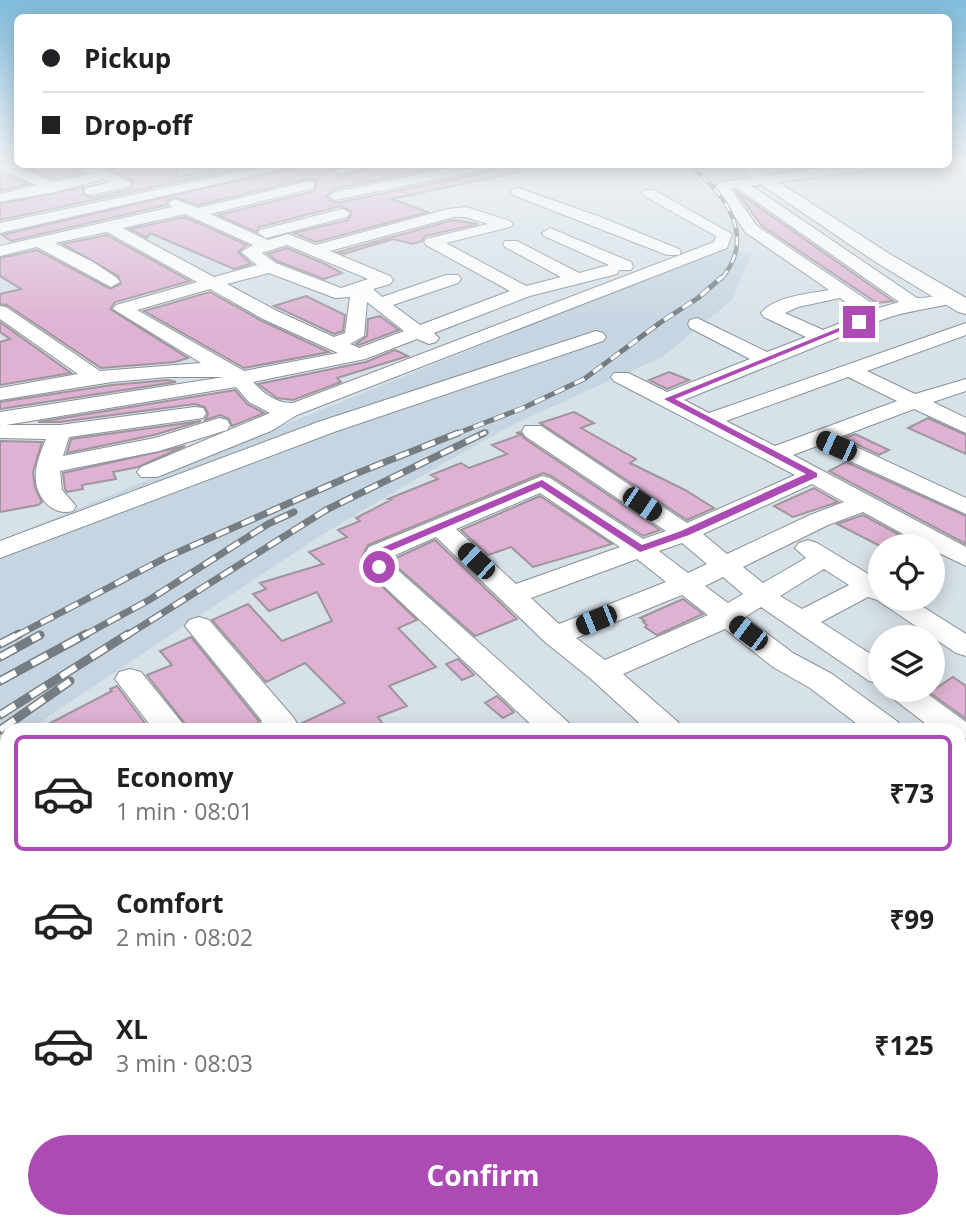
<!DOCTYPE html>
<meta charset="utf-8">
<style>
:root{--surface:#fff;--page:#f6f6f6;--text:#202124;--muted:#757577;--line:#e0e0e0;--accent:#ab4bb3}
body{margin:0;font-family:"Open Sans",sans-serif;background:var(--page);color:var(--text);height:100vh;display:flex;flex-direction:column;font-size:26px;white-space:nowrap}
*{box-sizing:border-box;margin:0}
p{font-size:23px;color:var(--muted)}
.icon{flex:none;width:38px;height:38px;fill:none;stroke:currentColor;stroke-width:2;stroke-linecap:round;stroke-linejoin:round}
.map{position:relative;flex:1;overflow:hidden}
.panel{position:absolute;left:0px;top:723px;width:966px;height:506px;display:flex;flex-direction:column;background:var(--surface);border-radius:21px 21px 0 0;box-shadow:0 4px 18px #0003}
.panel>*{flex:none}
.hud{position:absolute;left:14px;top:14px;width:938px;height:154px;border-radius:10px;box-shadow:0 4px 18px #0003;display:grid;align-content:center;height:154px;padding:0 28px;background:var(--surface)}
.controls{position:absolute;left:868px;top:534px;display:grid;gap:14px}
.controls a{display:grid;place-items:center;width:77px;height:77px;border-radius:50%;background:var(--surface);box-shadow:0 4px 18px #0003;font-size:35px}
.end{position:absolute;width:32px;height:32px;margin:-16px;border:9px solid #ab4bb3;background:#fff;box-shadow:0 0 0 4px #fff}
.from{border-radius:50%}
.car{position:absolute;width:21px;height:42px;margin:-21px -10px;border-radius:9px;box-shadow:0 0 5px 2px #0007;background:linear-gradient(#222 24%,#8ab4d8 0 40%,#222 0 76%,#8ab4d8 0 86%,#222 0)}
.hud b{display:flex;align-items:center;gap:24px;height:66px;font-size:26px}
.hud b+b{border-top:2px solid var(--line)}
.hud i{width:18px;height:18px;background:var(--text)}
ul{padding:12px 0 0;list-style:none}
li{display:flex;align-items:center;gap:21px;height:116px;margin:0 14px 10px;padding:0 14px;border:4px solid transparent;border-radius:10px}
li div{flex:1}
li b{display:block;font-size:26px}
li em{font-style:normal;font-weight:700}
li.on{border-color:var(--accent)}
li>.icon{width:63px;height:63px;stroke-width:1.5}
.primary-button{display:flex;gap:14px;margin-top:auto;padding:14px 28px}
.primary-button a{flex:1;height:80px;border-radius:42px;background:var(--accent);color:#fff;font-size:28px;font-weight:700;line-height:80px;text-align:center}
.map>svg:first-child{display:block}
.built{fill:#c5d5e1}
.building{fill:#dfb2d3;stroke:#9f969c;stroke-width:2}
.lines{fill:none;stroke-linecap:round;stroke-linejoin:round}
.minor-casing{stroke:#889198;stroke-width:2}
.major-casing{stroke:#889198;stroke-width:2}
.minor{fill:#fff;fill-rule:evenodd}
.major{fill:#fff;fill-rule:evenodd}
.rail-far3-casing{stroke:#767d82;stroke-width:4.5}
.rail-far2-casing{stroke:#767d82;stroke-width:5}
.rail-far1-casing{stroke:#767d82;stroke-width:7}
.rail-casing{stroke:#767d82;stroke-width:9}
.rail-far3{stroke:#fff;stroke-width:2.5;stroke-dasharray:9;stroke-linecap:butt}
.rail-far2{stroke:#fff;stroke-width:3.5;stroke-dasharray:11;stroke-linecap:butt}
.rail-far1{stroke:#fff;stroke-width:4.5;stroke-dasharray:14;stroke-linecap:butt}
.rail{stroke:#fff;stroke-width:6;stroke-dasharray:18;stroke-linecap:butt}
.route{fill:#ab4bb3}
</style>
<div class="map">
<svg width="966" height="1228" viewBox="0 0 966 1228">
<rect width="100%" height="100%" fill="#d7e1e8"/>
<path class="built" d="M719 249 752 253 732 300 662 357 516 423 439 466 323 534 28 730H7V743L0 748V540Z"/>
<g class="building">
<path d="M18 164H71L84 173 53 179Z"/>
<path d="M100 164H176L178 177 235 164H262L0 220V204L83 187 84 195 92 198 130 189 133 184 132 181Z"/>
<path d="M307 164H340L332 171 342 177 380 164H454L334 189 326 197 336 203 493 171 500 164H518V172L392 199 428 212 316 242 294 233 348 220 352 212 341 206 259 227 256 232 218 215 315 191 316 180 310 178 198 205 174 197 167 201V205L11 241 2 235Z"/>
<path d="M0 172 29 184 0 191Z"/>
<path d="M736 191 863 280 893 301 877 303 762 226Z"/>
<path d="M185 217 247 245 238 252 251 264 234 269 150 233 147 238 130 229Z"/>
<path d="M453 220 478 224 425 236 422 241 413 244 393 239 344 254 338 252Z"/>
<path d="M107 235 190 281 115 302 110 309 188 358 175 362 101 368 7 305 0 304V294L21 289 0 276V258L37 250 110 289 121 284 118 276 63 244Z"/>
<path d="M287 248 325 264 342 273 324 279 277 261 268 254Z"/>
<path d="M210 292 262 321 329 352 244 368 144 311Z"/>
<path d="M306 296 345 315 343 331 334 334 274 306Z"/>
<path d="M380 316 399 330 359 345 356 344 367 336 368 319Z"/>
<path d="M0 322 71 373 0 385V342L10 339 0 332Z"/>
<path d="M395 350 408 356 337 378 341 382 293 400 277 398 258 384 366 362Z"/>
<path d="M669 372 689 380 667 389 649 380Z"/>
<path d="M168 380 176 382 0 409V402L112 385Z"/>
<path d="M235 390 247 404 264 413 232 426 229 419 220 415 205 420 208 414 205 407 195 404 60 422H38Z"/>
<path d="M574 412 594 423 581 428 636 459 630 463 685 490 714 508 687 520 540 423Z"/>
<path d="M928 418 966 435V454L908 428Z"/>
<path d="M201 421 154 435 67 453 71 439Z"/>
<path d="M520 432 524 438 660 530 643 536 551 476 543 473 368 545 362 557 366 571 417 620 398 628 436 667 389 686 407 706 378 717 387 730H298L300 724 345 703 305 663 266 682 212 620 248 604 282 641 332 621 317 592 269 611 253 594 266 589 260 583 323 564 309 552 347 537 338 530 360 521 356 518 391 500 388 499 438 479 431 475 461 463 469 468 507 454 492 445 520 435 517 433Z"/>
<path d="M855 434 889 450 879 455 844 438Z"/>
<path d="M0 441 42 442 33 472 35 488 42 502 38 505 0 512Z"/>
<path d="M185 446 138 467 113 472 116 479 82 485 83 489 67 492 65 489 63 473Z"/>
<path d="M846 462 966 516V544L829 471Z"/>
<path d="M814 488 838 502 793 517 774 506Z"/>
<path d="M540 496 612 544 533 567 511 547 488 555 461 530Z"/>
<path d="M863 515 920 546H880L837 524Z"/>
<path d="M435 540 517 619 475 636 394 564V559Z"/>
<path d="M683 599 703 614 657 635 645 627 647 625 643 622 645 621 640 618Z"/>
<path d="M191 637 259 721 253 730H190L147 675 172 665 160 651Z"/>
<path d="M458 659 474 675 462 680 446 664Z"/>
<path d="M953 677 966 686V719L926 690H933Z"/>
<path d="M117 686 150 730H37L112 691 110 689Z"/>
<path d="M497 696 514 712 503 718 485 703Z"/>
</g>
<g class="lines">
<g class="minor-casing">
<g id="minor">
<path d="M948 157H964L948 162Z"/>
<path d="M0 160 53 182 91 174 74 164H93L131 183 129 186 91 195 86 194 84 191 86 188 110 182 104 179 55 192 0 202V194L37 185 0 169Z"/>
<path d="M277 164H305L0 233V223Z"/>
<path d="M348 164H377L341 174 334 170Z"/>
<path d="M469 164H498L492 168 335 200 328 196 335 192Z"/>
<path d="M848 164H887L881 168 752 186 917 298C931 299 945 291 957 294L960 298 957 302C932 309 909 310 884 319L684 400 709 413 966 323V335L867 371 915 394 966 379V391L933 402 966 418V433L914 409 837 438 966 498V514L817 446 793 455 966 547V566L933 550V546H925L863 512 828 525 743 567 763 583 806 558 795 548 799 543 808 540 817 543 880 581V598H909L966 634V656L956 653 877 600 868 597 821 622 880 660V684L869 681 761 607 745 617 793 653 832 674 898 722 903 730H865L810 688 773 667 725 629 623 674 678 722 683 730H647L591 679 545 642 436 537 391 557 392 565 568 722 573 730H537L370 573C364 565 363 555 369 547L542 476 550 478 643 539 666 531 525 436 522 431 525 426H541L687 523 795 475 614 381 611 377 614 373H628L667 392 750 359 690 328 688 324 690 320 697 318 767 352 806 337 764 317 761 313C775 296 808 294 829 290L745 232 715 186 722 182ZM737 188 899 302 879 308 757 226 731 189ZM840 298 863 314 823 330 785 313 798 307ZM848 377 897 401 775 446 726 421ZM812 484 844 502 810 515 727 554 703 534ZM540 493 620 547 516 584 456 529ZM682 543 707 564 688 573 659 551ZM637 559 666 582 559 624 531 598ZM824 569 849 585 802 609 780 596ZM723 577 743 594 728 603 705 586ZM682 595 708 615 605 660 576 638Z"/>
<path d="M309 181 314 182V188L210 214 268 240 288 234 316 245 448 209 466 207 510 221 513 224 510 227 446 243 526 286 561 277 505 247 503 244 505 241H517L579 273 609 265 544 236 542 233 550 228 631 262 633 266 631 270H619L617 274 530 296 434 333 439 338 436 342 429 344 417 339 365 359 253 382C264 394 277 404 293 403L714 242 716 236 644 196 642 193 644 190H654L732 234 727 248 297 415 271 431 157 477H141L137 472 141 467 270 413 249 402 236 387 0 426V412L224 377H168L112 382 0 400V388L78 374 0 319V306L6 307 100 371 201 363 113 309 116 305 197 282 107 232 55 243 93 262 117 278 120 282 111 287 37 247 0 256V246L172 207 168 203 175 199 198 208ZM185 214 253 245 241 252 257 265 214 277 123 228ZM454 217H465L488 224 426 239 424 242 426 245 510 291 420 325 393 305 458 283 461 279 458 275H446L382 297 373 289 390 284 393 280 390 276 330 251ZM287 245 368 279 341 288 276 263 262 253ZM269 273 335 298 350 297 345 333 334 337 277 311 227 284ZM210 289 263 319 338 353 244 371 137 310ZM367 302 404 331 359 348 350 344 364 336Z"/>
<path d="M518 188 598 216 679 249 681 252 679 255H667L513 195 511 192 513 189Z"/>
<path d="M342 209 347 211 350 214 347 217 266 238 258 233 260 230Z"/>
<path d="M596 331 603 333 606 337 603 341 334 432 0 558V541L318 422Z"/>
<path d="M195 407 203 408 206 413 203 418 69 437 63 456 155 438 219 418 227 420 230 425 227 430 159 451 60 471 62 490 76 506 73 511C50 517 33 493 36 472 37 460 42 449 46 439L0 438V426L3 425H60Z"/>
<path d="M199 617 209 620 293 717 298 725 295 730H255L262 721 185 626 189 620Z"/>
<path d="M130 669 141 672 188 730H154L115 679 119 672Z"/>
<path d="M887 690H922L966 722V738L959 740V730H934L891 697Z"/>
<path d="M959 773 966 775V803L959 801Z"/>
<path d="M7 816V842L0 844V818Z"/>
<path d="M966 883V915L959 917V886Z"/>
<path d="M7 955V989L0 992V958Z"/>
<path d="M959 980 966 982V1022L959 1019Z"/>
<path d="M7 1138V1182L0 1185V1141Z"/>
<path d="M403 1222H477L480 1228H400Z"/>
<path d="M567 1222H616L619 1228H570Z"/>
<path d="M779 1222H829L832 1228H782Z"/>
</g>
</g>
<g class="major-casing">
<path id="major" d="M731 164H751L888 253 966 298V314L958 312 874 261Z"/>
</g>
<use href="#minor" class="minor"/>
<use href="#major" class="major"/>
<g class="rail-far3-casing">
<path id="rail-far3" d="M688 164C724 192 758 236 721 279"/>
</g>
<g class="rail-far2-casing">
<g id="rail-far2">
<path d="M453 435 523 408 584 379 661 322 698 298 722 277"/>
<path d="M480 435 486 432"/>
</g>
</g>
<g class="rail-far1-casing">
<g id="rail-far1">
<path d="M16 636 167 557 355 474 458 433"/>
<path d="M83 636 149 600 268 524 294 512"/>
<path d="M126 636 326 510 484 433"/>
</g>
</g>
<g class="rail-casing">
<g id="rail">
<path d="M0 644 19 634"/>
<path d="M0 657 40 635"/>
<path d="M0 681 86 634"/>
<path d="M0 715 128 634"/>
<path d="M0 730 70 681"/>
</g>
</g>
<use href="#rail-far3" class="rail-far3"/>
<use href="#rail-far2" class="rail-far2"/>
<use href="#rail-far1" class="rail-far1"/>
<use href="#rail" class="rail"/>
</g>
<linearGradient id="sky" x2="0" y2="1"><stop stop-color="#80bcdc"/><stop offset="0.48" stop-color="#edf2f5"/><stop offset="1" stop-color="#edf2f5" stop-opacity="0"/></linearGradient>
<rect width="966" height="329" fill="url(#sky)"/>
<path class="route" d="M856 321 862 322 675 399 817 473V477L689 535 640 552 541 487 383 554V569L373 567 374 551 542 480 642 545 681 531 806 474 664 399Z"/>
</svg>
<div class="controls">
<a><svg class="icon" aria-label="locate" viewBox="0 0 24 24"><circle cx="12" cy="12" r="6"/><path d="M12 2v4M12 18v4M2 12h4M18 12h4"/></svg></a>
<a><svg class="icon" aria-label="layers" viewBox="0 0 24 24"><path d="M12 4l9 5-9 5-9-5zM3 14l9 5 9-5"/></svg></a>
</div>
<i class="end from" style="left:379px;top:567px"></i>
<i class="end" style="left:859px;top:322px"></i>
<i class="car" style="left:836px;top:446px;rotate:294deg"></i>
<i class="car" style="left:642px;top:504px;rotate:124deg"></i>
<i class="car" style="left:476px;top:561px;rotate:313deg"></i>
<i class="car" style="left:596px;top:620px;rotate:248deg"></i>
<i class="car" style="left:748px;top:633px;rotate:307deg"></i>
<div class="hud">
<b><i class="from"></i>Pickup</b>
<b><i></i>Drop-off</b>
</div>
<section class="panel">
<ul>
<li class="on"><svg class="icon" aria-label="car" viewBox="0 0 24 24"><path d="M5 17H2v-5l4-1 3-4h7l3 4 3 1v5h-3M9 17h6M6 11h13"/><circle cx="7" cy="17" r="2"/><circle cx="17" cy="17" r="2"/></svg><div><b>Economy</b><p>1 min · 08:01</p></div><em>₹73</em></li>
<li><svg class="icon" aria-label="car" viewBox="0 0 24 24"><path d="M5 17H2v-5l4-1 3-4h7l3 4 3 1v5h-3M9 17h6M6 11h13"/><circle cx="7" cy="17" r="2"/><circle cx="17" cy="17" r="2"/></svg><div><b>Comfort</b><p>2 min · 08:02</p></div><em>₹99</em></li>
<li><svg class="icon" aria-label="car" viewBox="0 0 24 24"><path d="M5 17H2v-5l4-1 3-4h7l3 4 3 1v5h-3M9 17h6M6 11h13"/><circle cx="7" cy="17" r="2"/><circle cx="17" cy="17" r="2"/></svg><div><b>XL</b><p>3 min · 08:03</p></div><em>₹125</em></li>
</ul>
<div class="primary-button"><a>Confirm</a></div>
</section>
</div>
